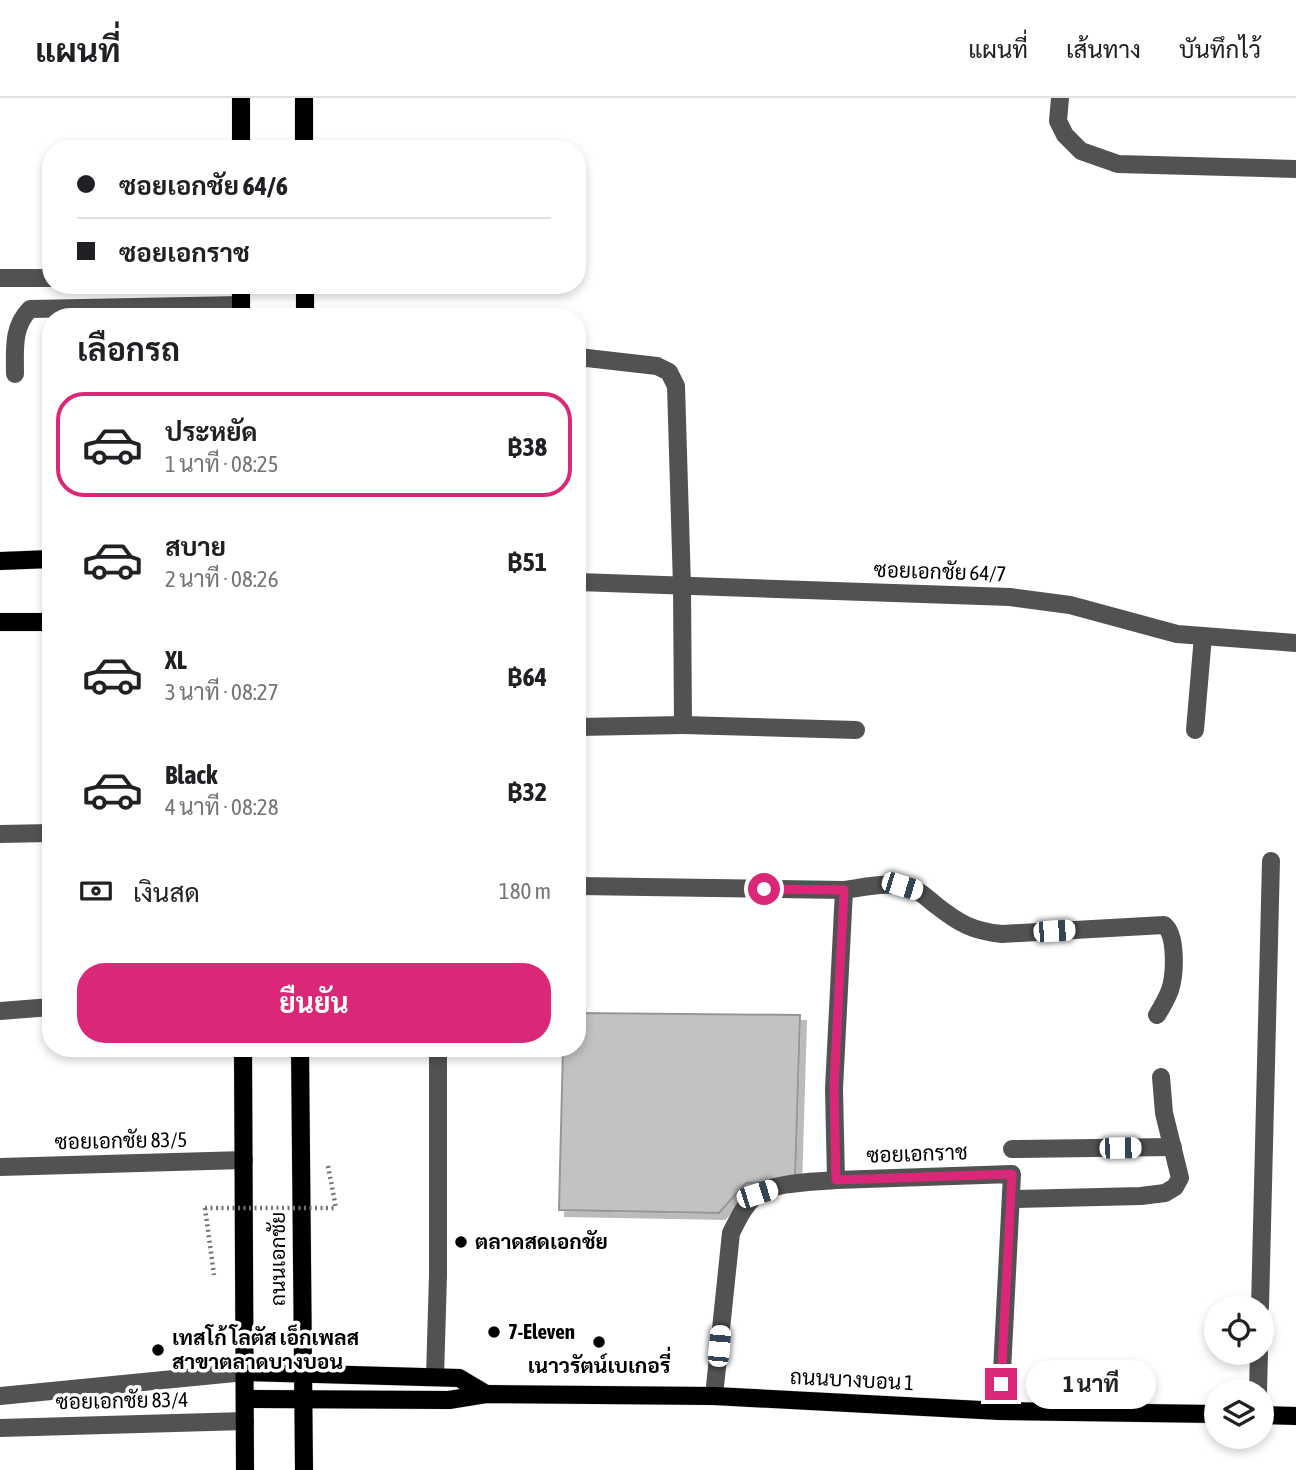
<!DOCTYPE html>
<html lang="th">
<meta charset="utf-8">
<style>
:root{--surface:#fff;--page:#f6f6f6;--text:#202124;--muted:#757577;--line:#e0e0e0;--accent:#db2777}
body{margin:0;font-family:"Asap Condensed",Sarabun,sans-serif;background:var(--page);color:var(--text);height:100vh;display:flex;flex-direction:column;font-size:26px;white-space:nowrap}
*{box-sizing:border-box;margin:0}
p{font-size:23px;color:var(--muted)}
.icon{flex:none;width:38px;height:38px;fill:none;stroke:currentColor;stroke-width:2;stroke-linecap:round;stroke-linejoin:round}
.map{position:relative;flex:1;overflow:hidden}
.drawer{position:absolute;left:42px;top:210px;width:544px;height:749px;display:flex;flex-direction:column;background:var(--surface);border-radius:28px;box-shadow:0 4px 10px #0003}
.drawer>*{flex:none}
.hud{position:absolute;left:42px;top:42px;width:544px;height:154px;border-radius:28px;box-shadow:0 4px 10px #0003;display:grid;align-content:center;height:154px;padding:0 35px;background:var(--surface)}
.controls{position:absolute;left:1204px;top:1197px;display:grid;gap:14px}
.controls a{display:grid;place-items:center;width:70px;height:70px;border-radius:50%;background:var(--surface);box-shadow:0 4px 10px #0003;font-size:35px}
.end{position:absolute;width:32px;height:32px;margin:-16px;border:9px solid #db2777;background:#fff;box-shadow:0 0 0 4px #fff}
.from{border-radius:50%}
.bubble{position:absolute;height:49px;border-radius:24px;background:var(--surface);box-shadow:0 4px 10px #0003;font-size:23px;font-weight:700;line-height:49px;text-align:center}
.car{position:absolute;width:21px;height:42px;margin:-21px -10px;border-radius:9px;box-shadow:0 0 5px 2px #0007;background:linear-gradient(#fff 24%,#345 0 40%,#fff 0 76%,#345 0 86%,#fff 0)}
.hud b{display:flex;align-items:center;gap:24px;height:66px;font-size:26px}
.hud b+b{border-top:2px solid var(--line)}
.hud i{width:18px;height:18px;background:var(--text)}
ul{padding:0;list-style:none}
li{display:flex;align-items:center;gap:21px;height:105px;margin:0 14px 10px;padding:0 21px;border:4px solid transparent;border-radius:28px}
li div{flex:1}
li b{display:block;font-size:26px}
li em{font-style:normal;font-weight:700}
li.active{border-color:var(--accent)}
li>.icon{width:63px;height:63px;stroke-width:1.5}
h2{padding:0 35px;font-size:32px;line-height:84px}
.pay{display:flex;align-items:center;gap:18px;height:77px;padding:0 35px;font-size:26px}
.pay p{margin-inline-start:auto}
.action{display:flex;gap:14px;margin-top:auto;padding:14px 35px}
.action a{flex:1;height:80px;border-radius:28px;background:var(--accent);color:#fff;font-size:28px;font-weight:700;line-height:80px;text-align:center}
header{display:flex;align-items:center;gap:42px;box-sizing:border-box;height:98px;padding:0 35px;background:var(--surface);border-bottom:2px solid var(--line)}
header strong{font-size:33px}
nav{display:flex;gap:38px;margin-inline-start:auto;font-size:24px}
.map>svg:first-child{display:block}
.building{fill:#c2c2c2;stroke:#969696;stroke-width:2;filter:url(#shadow)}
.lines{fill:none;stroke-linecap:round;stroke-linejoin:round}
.major-casing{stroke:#dbdbdb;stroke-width:19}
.path{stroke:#747474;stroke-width:4.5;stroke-dasharray:2 3.5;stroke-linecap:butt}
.minor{stroke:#525252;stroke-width:18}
.major{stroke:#000;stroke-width:18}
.path-bridge{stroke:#747474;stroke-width:4.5;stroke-dasharray:2 3.5;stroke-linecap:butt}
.route{stroke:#db2777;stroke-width:9}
.poi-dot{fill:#000;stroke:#fff;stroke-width:2.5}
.labels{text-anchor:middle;stroke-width:7;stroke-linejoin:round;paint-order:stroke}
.street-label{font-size:21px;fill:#000;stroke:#fff}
.poi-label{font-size:21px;font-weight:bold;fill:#000;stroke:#fff;text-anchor:start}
</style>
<header>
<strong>แผนที่</strong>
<nav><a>แผนที่</a><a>เส้นทาง</a><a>บันทึกไว้</a></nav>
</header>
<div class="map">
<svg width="1296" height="1372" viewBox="0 0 1296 1372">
<defs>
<filter id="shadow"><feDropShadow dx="6" dy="6" stdDeviation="0" flood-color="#0004"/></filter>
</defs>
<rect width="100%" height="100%" fill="#fff"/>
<path class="building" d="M578 915 800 917 795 1083 746 1085 719 1115 559 1112 563 950H578Z"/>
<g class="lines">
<g class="major-casing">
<g id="major">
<path d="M241 51V0"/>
<path d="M304 51V0"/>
<path d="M241 219V187"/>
<path d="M305 219V187"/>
<path d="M0 463 51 461"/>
<path d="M0 524H51"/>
<path d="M243 950 245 1372"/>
<path d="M300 950 304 1372"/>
<path d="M245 1274 459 1280 486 1296"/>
<path d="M245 1301 449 1302 486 1296 714 1298 1000 1313 1216 1316"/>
<path d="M1262 1317 1296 1318"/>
</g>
</g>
<g class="path">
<path d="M328 1068 336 1110"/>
<path d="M205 1110 214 1177"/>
</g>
<g class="minor">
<path d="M1060 0 1058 23 1065 37 1081 53 1118 66 1296 71"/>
<path d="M0 180H51"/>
<path d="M578 259 657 268 669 274 676 288 682 488 683 627 856 632"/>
<path d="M15 276C15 252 12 229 30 211L241 207"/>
<path d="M578 484 1010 499 1070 507 1177 536 1296 545"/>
<path d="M578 629 683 627"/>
<path d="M1195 632 1203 538"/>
<path d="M0 736 51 735"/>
<path d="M578 788 844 792C866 789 894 782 915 792 923 795 930 803 937 808 960 826 973 833 1002 836L1164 827C1177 837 1175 877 1170 892 1167 900 1162 909 1157 917"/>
<path d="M844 792 834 991 836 1082 1012 1076 1000 1313"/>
<path d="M0 913 51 909"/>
<path d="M1012 1051 1173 1049"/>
<path d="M0 1069 244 1062"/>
<path d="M1011 1101 1141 1098 1165 1095 1175 1089 1180 1080 1164 1015 1161 979"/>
<path d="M1260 1209 1271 763"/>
<path d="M435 1279 438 1177V950"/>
<path d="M1258 1293 1259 1255"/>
<path d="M0 1298 245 1274"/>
<path d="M714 1298 731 1135C738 1121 744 1108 755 1098 771 1084 815 1084 836 1082"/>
<path d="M0 1330 245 1323"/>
</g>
<use href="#major" class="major"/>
<path class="path-bridge" d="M205 1110H336"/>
</g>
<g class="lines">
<path class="route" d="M764 791 844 792 834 990 836 1082 1012 1076 1001 1286"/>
</g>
<g class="poi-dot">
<circle cx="461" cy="1144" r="7"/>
<circle cx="494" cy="1234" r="7"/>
<circle cx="599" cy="1244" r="7"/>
<circle cx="158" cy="1252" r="7"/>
</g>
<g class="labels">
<g class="street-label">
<text transform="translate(940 474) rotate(2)" y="7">ซอยเอกชัย 64/7</text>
<text transform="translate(121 1043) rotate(-1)" y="7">ซอยเอกชัย 83/5</text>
<text transform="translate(917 1056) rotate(-2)" y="7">ซอยเอกราช</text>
<text transform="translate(278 1161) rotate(-90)" y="7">ถนนเอกชัย</text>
<text transform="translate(852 1282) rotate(3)" y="7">ถนนบางบอน 1</text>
<text transform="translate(122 1303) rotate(-1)" y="7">ซอยเอกชัย 83/4</text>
</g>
<g class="poi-label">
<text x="475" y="1151">ตลาดสดเอกชัย</text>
<text x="508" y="1241">7-Eleven</text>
<text x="172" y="1247">เทสโก้ โลตัส เอ็กเพลส<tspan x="172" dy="24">สาขาตลาดบางบอน</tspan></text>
<text x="599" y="1275" text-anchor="middle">เนาวรัตน์เบเกอรี่</text>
</g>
</g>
</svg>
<div class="controls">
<a><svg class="icon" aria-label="locate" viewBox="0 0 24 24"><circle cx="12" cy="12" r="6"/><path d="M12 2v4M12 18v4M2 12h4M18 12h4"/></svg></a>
<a><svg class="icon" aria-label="layers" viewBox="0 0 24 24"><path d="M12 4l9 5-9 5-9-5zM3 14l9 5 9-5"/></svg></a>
</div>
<i class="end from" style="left:764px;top:791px"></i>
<i class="end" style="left:1001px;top:1286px"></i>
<div class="bubble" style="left:1026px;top:1262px;width:130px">1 นาที</div>
<i class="car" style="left:902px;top:788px;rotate:107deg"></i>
<i class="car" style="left:1054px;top:833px;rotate:86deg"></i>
<i class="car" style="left:1120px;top:1050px;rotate:89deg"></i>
<i class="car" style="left:757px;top:1096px;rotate:72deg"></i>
<i class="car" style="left:719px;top:1248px;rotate:5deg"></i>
<div class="hud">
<b><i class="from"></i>ซอยเอกชัย 64/6</b>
<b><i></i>ซอยเอกราช</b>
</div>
<section class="drawer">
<h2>เลือกรถ</h2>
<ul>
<li class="active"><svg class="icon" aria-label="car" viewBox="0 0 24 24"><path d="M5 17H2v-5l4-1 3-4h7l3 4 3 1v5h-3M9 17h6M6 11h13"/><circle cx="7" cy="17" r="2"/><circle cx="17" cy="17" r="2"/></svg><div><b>ประหยัด</b><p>1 นาที · 08:25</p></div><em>฿38</em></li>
<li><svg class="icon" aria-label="car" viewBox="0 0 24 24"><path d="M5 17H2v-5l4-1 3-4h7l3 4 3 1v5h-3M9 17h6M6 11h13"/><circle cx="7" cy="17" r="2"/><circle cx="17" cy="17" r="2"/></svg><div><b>สบาย</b><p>2 นาที · 08:26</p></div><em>฿51</em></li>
<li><svg class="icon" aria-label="car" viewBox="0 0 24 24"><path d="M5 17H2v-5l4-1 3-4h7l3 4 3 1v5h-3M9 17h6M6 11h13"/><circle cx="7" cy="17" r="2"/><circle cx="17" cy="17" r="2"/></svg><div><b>XL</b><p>3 นาที · 08:27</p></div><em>฿64</em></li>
<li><svg class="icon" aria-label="car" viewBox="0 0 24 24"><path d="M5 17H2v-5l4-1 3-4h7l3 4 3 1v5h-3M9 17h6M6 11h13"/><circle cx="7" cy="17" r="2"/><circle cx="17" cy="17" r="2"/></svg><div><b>Black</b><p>4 นาที · 08:28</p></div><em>฿32</em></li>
</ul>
<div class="pay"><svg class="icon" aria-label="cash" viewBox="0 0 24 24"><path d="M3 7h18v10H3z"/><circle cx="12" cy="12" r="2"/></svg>เงินสด<p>180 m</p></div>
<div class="action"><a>ยืนยัน</a></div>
</section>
</div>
